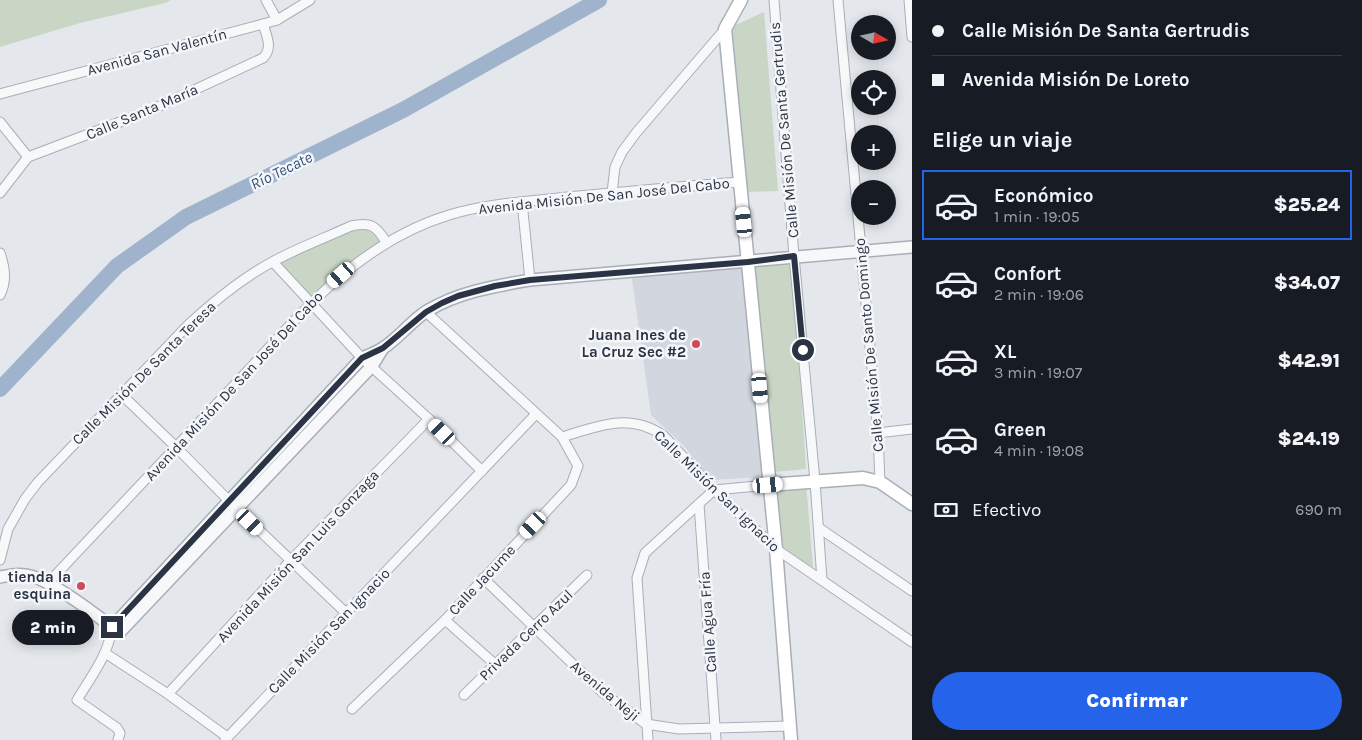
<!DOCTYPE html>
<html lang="es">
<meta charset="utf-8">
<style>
:root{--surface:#171b24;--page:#20242c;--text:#f1f3f6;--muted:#9ea1a6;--line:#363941;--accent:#2563eb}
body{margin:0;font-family:Karla,sans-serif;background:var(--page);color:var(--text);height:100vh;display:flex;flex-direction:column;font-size:19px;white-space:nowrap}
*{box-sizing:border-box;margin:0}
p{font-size:16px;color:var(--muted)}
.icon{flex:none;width:28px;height:28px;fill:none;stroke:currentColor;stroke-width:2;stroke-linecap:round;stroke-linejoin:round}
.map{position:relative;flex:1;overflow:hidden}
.details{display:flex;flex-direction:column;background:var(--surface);width:450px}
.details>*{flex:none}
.top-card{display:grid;align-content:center;height:110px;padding:0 20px;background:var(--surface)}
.needle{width:32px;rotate:99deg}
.fabs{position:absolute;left:851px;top:15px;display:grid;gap:10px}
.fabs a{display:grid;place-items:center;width:45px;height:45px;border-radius:50%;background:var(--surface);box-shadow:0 2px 12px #0003;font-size:25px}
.end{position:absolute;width:22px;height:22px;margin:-11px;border:6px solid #2b3445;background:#fff;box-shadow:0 0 0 2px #fff}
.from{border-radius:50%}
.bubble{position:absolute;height:35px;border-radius:18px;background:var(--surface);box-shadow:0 2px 12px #0003;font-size:16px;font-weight:800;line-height:35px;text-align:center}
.car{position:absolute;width:15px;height:30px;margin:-15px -8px;border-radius:6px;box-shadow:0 0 4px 1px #0007;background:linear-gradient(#fff 24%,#345 0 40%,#fff 0 76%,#345 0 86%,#fff 0)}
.top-card b{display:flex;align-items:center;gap:18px;height:48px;font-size:19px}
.top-card b+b{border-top:1px solid var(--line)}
.top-card i{width:12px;height:12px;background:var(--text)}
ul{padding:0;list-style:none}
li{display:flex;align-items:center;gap:15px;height:70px;margin:0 10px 8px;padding:0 10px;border:2px solid transparent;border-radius:0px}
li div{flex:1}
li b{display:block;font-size:19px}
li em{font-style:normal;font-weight:800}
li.on{border-color:var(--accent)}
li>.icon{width:45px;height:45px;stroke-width:1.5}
h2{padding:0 20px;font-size:22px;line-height:60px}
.pay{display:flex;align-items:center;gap:12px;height:55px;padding:0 20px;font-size:19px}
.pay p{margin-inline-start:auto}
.primary-button{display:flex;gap:10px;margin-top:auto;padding:10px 20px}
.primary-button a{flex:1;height:58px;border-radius:30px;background:var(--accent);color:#fff;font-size:20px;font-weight:800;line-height:58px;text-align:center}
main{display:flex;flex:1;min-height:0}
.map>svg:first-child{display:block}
.built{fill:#d2d6de}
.green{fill:#c9d6c5}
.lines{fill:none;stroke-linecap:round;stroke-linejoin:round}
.river{stroke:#9fb4cc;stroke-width:16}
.minor-casing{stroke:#a9aeb7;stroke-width:11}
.tertiary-casing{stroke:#a9aeb7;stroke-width:14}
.secondary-casing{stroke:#a9aeb7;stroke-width:15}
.minor{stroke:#f7f8fa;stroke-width:9}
.tertiary{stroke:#f7f8fa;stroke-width:11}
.secondary{stroke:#fff;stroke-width:12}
.route{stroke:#2b3445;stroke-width:6}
.poi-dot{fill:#d1495b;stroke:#f4f6f9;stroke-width:2}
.labels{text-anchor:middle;stroke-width:5;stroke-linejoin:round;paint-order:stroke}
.street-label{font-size:15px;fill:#2b3445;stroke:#f4f6f9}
.poi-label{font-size:15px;font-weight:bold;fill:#2b3445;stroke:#f4f6f9;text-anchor:end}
.water-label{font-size:16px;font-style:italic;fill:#34527a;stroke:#f4f6f9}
</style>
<main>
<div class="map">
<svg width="912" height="740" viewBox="0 0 912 740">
<rect width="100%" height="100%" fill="#e4e7ec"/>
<path class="built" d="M743 260 763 477 710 480 684 446 651 415 631 272Z"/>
<g class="green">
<path d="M0 0H171L165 3 80 23 0 47Z"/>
<path d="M764 12 778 191 745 192 729 28Z"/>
<path d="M372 220 382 244 310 303 271 263 341 224Z"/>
<path d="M793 265 806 469 774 472 754 266Z"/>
<path d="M806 482 813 567 781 551 774 483Z"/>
</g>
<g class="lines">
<path class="river" d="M0 389 117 266 186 217 403 110 599 0"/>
<g class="minor-casing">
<g id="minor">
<path d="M266 0 277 20"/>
<path d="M774 0 794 256 815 481 822 580"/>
<path d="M838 0 878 433 880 482"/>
<path d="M909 0 912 37"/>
<path d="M0 94 263 24 277 20 310 0"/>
<path d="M0 122 28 157"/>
<path d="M0 193 28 157 149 111 263 58C273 48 267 37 263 24"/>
<path d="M612 193 615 167 622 152 636 133 725 29"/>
<path d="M522 202 530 280"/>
<path d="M0 253C5 268 7 281 0 295"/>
<path d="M273 262 362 358 429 419 482 471"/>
<path d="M426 312 562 437C598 426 630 412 664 436L714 490 776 549 912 642"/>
<path d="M121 394 176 447 237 509 346 613"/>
<path d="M878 433 912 429"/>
<path d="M699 504 716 740"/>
<path d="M819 528 912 591"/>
<path d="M0 560 8 529 25 499 38 482 188 325C214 301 242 278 274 261 298 248 325 238 351 226 370 222 376 225 386 242"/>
<path d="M483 578 602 692 646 724 679 729 789 726"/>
<path d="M48 583C107 520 166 458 225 395 293 324 351 245 449 215 484 204 522 202 558 198 618 192 679 187 739 182"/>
<path d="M445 620 496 665"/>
<path d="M112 627C109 654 91 677 77 700L117 728 120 733 118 740"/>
<path d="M105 653 168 694 227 737"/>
<path d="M168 694 291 560 429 419"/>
<path d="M464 695 587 575"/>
<path d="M352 709 445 620 571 485 578 466 562 437"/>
<path d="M225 740 536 414"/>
<path d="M648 740 637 578 645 553 714 490 768 485"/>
</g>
</g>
<g class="tertiary-casing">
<g id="tertiary">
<path d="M0 577C10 575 20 573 31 576 52 581 101 618 119 633L372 366 383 348"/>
<path d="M112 627 362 358C369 355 377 352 383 348 399 338 411 321 427 311 458 292 495 286 530 280L912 247"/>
</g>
</g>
<g class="secondary-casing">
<g id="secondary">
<path d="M741 0 725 29 776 549 791 740"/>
<path d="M768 485 863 478 880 482 912 504"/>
</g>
</g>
<use href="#minor" class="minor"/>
<use href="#tertiary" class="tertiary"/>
<use href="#secondary" class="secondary"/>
</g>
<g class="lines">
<path class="route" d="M112 627 362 358 383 348 426 312 442 303 458 296 495 286 530 280 748 262 794 256 803 350"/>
</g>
<g class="poi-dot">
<circle cx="696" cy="344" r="5"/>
<circle cx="81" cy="586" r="5"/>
</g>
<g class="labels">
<g class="street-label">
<text transform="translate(157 52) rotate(-15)" y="5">Avenida San Valentín</text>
<text transform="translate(142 112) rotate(-23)" y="5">Calle Santa María</text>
<text transform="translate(784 130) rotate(-95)" y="5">Calle Misión De Santa Gertrudis</text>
<text transform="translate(604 196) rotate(-6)" y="5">Avenida Misión De San José Del Cabo</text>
<text transform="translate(869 345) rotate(-95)" y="5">Calle Misión De Santo Domingo</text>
<text transform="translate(144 373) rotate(-45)" y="5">Calle Misión De Santa Teresa</text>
<text transform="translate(234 386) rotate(-47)" y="5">Avenida Misión De San José Del Cabo</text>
<text transform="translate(717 491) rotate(44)" y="5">Calle Misión San Ignacio</text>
<text transform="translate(298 556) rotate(-47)" y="5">Avenida Misión San Luis Gonzaga</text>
<text transform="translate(482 580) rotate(-47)" y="5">Calle Jacume</text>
<text transform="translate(708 622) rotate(-94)" y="5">Calle Agua Fría</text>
<text transform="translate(329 631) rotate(-46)" y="5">Calle Misión San Ignacio</text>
<text transform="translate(526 635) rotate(-44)" y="5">Privada Cerro Azul</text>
<text transform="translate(605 691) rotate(40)" y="5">Avenida Neji</text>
</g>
<g class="poi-label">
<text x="686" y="340">Juana Ines de<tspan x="686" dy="17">La Cruz Sec #2</tspan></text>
<text x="71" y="582">tienda la<tspan x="71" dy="17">esquina</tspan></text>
</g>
<g class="water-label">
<text transform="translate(281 170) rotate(-26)" y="6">Río Tecate</text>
</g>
</g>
</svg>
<div class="fabs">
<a><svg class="needle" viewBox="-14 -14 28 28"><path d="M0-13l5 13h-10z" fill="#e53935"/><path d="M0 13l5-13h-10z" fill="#9ea1a6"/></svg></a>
<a><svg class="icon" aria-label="locate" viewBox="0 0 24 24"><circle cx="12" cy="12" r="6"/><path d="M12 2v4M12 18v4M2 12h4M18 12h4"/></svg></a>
<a>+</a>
<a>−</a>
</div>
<i class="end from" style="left:803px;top:350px"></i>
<i class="end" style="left:112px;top:627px"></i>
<div class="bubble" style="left:12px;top:610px;width:82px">2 min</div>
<i class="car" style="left:744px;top:222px;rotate:354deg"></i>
<i class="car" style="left:341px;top:275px;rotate:229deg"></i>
<i class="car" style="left:760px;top:388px;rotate:175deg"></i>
<i class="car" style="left:442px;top:432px;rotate:314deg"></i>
<i class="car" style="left:768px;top:485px;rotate:85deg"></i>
<i class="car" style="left:250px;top:522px;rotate:134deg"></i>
<i class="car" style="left:533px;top:525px;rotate:223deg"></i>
</div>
<section class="details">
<div class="top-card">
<b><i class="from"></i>Calle Misión De Santa Gertrudis</b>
<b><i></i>Avenida Misión De Loreto</b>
</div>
<h2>Elige un viaje</h2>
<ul>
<li class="on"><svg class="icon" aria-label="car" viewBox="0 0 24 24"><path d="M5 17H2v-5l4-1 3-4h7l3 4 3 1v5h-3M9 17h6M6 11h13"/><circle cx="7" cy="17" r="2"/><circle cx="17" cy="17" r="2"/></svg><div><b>Económico</b><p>1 min · 19:05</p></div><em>$25.24</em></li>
<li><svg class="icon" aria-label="car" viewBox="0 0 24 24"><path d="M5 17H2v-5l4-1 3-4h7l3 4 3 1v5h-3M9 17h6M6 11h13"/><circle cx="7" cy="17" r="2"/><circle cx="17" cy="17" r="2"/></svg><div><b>Confort</b><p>2 min · 19:06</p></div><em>$34.07</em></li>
<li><svg class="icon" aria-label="car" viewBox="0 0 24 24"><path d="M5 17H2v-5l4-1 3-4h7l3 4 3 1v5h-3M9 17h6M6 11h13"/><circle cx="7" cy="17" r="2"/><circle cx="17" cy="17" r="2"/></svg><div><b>XL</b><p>3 min · 19:07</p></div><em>$42.91</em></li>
<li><svg class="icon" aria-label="car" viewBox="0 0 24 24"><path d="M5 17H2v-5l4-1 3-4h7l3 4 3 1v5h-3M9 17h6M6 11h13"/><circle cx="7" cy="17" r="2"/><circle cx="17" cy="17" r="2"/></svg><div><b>Green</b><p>4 min · 19:08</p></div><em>$24.19</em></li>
</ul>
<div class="pay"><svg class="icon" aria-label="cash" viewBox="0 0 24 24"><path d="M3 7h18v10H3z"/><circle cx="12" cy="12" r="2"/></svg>Efectivo<p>690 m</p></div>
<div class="primary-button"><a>Confirmar</a></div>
</section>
</main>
